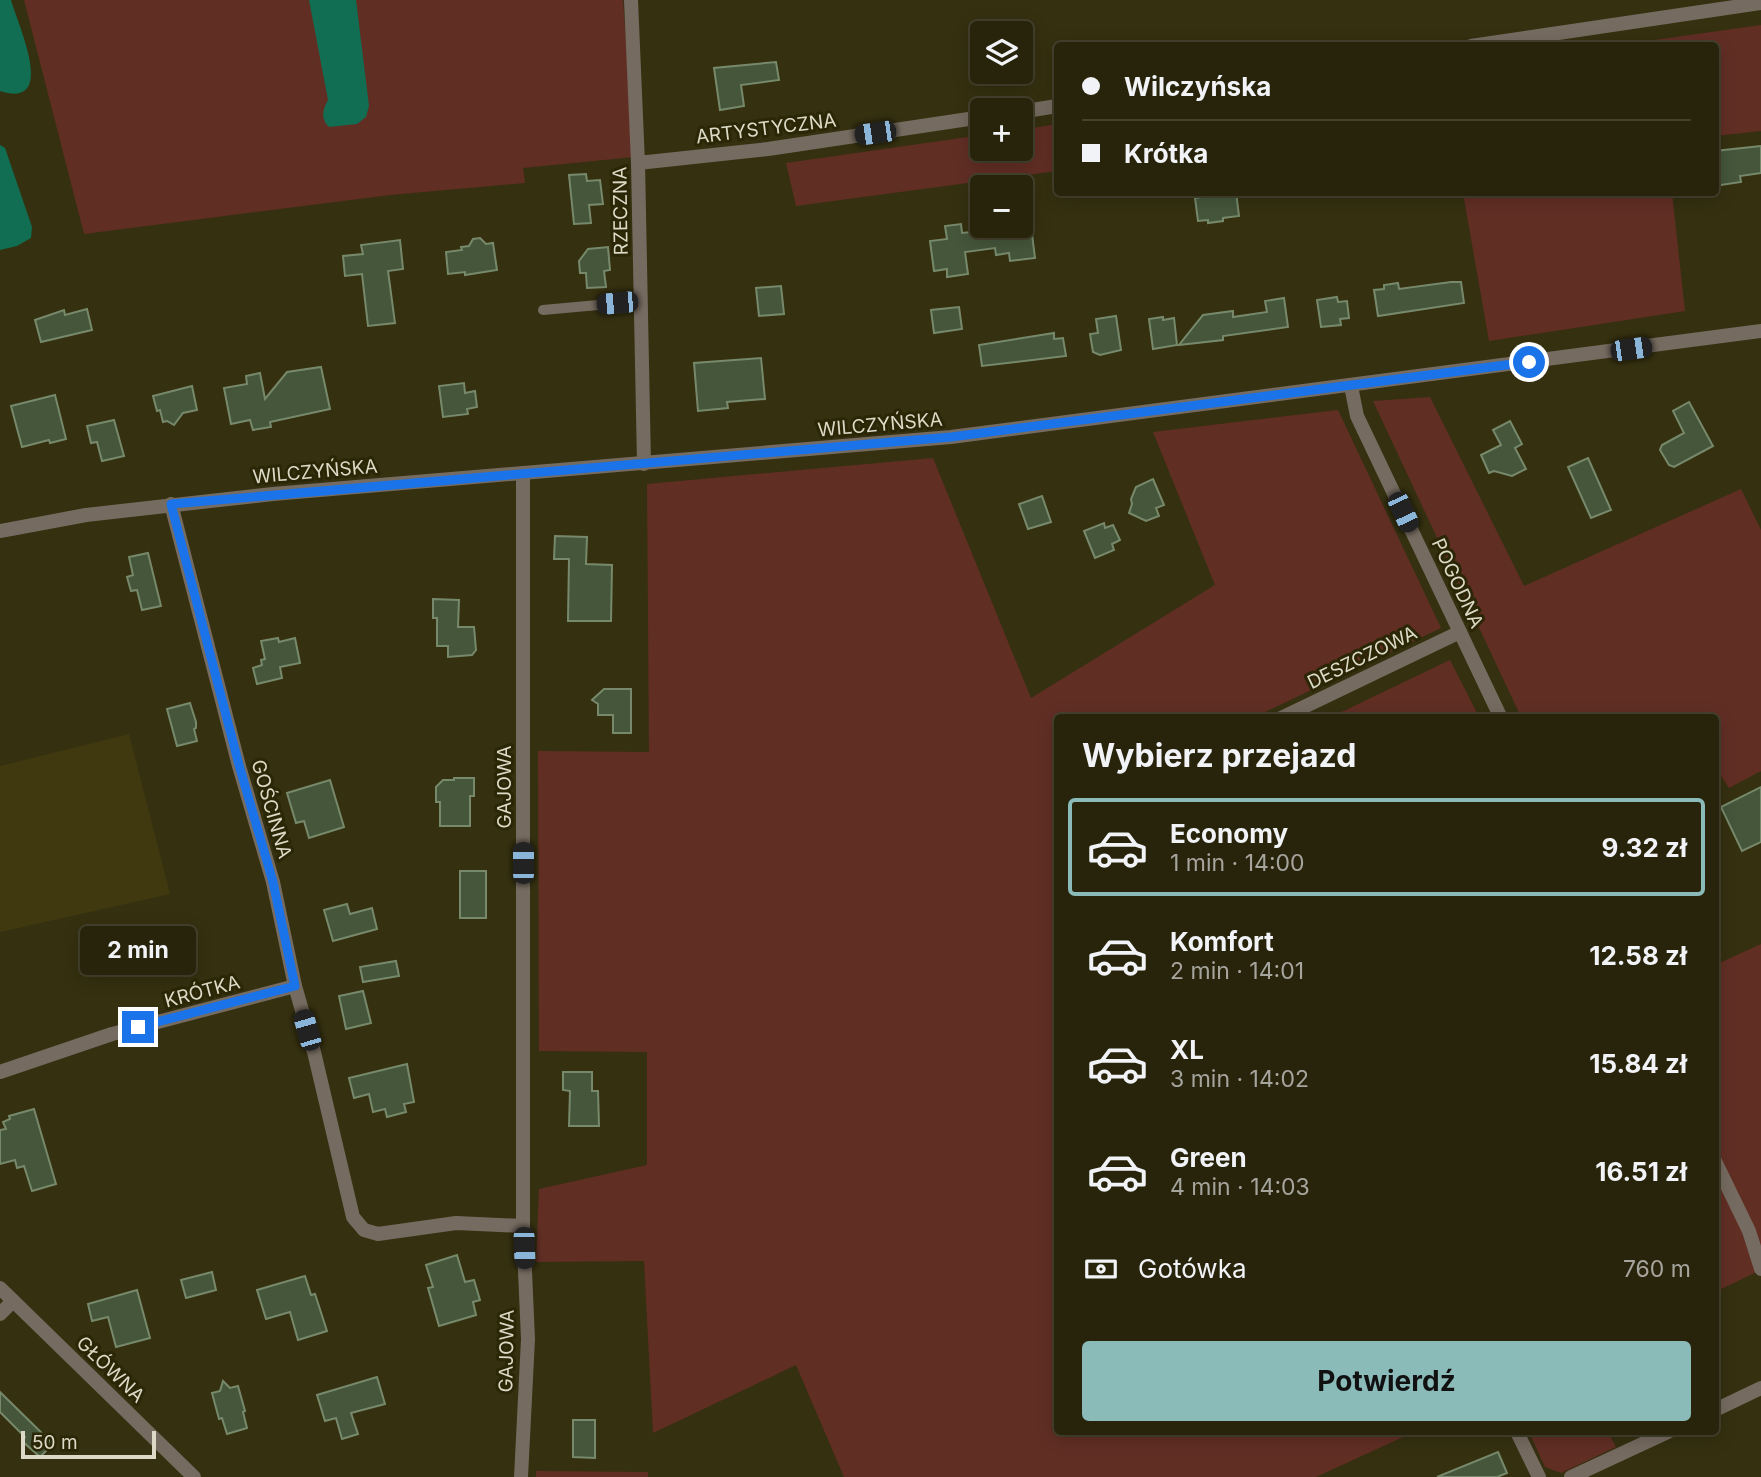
<!DOCTYPE html>
<html lang="pl">
<meta charset="utf-8">
<style>
:root{--surface:#28240c;--page:#302c15;--text:#f1f3f6;--muted:#a5a49d;--line:#44412d;--accent:#8bbbb9}
body{margin:0;font-family:Inter,sans-serif;background:var(--page);color:var(--text);height:100vh;display:flex;flex-direction:column;font-size:26px;white-space:nowrap}
*{box-sizing:border-box;margin:0}
p{font-size:23px;color:var(--muted)}
.icon{flex:none;width:38px;height:38px;fill:none;stroke:currentColor;stroke-width:2;stroke-linecap:round;stroke-linejoin:round}
.map{position:relative;flex:1;overflow:hidden}
.side{position:absolute;left:1054px;top:714px;width:665px;height:721px;display:flex;flex-direction:column;background:var(--surface);border-radius:7px;box-shadow:0 4px 18px #0003,0 0 0 2px var(--line)}
.side>*{flex:none}
.hud{position:absolute;left:1054px;top:42px;width:665px;height:154px;border-radius:7px;box-shadow:0 4px 18px #0003,0 0 0 2px var(--line);display:grid;align-content:center;height:154px;padding:0 28px;background:var(--surface)}
.fabs{position:absolute;left:970px;top:21px;display:grid;gap:14px}
.fabs a{display:grid;place-items:center;width:63px;height:63px;border-radius:7px;background:var(--surface);box-shadow:0 4px 18px #0003,0 0 0 2px var(--line);font-size:35px}
.scale{position:absolute;left:21px;bottom:18px;width:135px;box-sizing:border-box;padding-left:7px;border:4px solid #dcdac7;border-top:0;font-size:19px;line-height:24px;white-space:nowrap;color:#dcdac7;-webkit-text-stroke:5px #2b2605;paint-order:stroke}
.end{position:absolute;width:32px;height:32px;margin:-16px;border:9px solid #1a73e8;background:#fff;box-shadow:0 0 0 4px #fff}
.from{border-radius:50%}
.bubble{position:absolute;height:49px;border-radius:7px;background:var(--surface);box-shadow:0 4px 18px #0003,0 0 0 2px var(--line);font-size:23px;font-weight:700;line-height:49px;text-align:center}
.car{position:absolute;width:21px;height:42px;margin:-21px -10px;border-radius:9px;box-shadow:0 0 5px 2px #0007;background:linear-gradient(#222 24%,#8ab4d8 0 40%,#222 0 76%,#8ab4d8 0 86%,#222 0)}
.hud b{display:flex;align-items:center;gap:24px;height:66px;font-size:26px}
.hud b+b{border-top:2px solid var(--line)}
.hud i{width:18px;height:18px;background:var(--text)}
ul{padding:0;list-style:none}
li{display:flex;align-items:center;gap:21px;height:98px;margin:0 14px 10px;padding:0 14px;border:4px solid transparent;border-radius:7px}
li div{flex:1}
li b{display:block;font-size:26px}
li em{font-style:normal;font-weight:700}
li.current{border-color:var(--accent)}
li>.icon{width:63px;height:63px;stroke-width:1.5}
h2{padding:0 28px;font-size:32px;line-height:84px}
.pay{display:flex;align-items:center;gap:18px;height:77px;padding:0 28px;font-size:26px}
.pay p{margin-inline-start:auto}
.action{display:flex;gap:14px;margin-top:auto;padding:14px 28px}
.action a{flex:1;height:80px;border-radius:7px;background:var(--accent);color:#111;font-size:28px;font-weight:700;line-height:80px;text-align:center}
.map>svg:first-child{display:block}
.built{fill:#403910}
.green{fill:#612e24}
.water{fill:#116e53}
.building{fill:#45563b;stroke:#77896b;stroke-width:2}
.lines{fill:none;stroke-linecap:round;stroke-linejoin:round}
.service{stroke:#766b60;stroke-width:10}
.minor{stroke:#766b60;stroke-width:14}
.tertiary{stroke:#766b60;stroke-width:14}
.route{stroke:#1a73e8;stroke-width:9}
.labels{text-anchor:middle;stroke-width:6;stroke-linejoin:round;paint-order:stroke}
.street-label{font-size:19px;fill:#dcdac7;stroke:#2b2605}
</style>
<div class="map">
<svg width="1761" height="1477" viewBox="0 0 1761 1477">
<rect width="100%" height="100%" fill="#353010"/>
<path class="built" d="M129 734 170 894 0 932V766Z"/>
<g class="green">
<path d="M24 0H623L634 157 523 168 525 183 390 195 84 234Z"/>
<path d="M1761 25V131L1715 136V46L1619 45Z"/>
<path d="M1057 124V171L796 206 786 163 982 135V149H1020V130Z"/>
<path d="M1463 193H1672L1685 311 1489 341Z"/>
<path d="M1430 397 1524 586 1741 489 1761 530V771L1729 788 1715 767V718L1521 717 1373 401Z"/>
<path d="M1338 410 1441 628 1255 717 1057 718V1432H1414L1316 1477H844L796 1365 653 1433 644 1261 536 1262 539 1189 647 1165V1052L539 1051 538 751 649 752 647 484 933 458 1031 698 1215 585 1153 432Z"/>
<path d="M1450 660 1479 717H1331Z"/>
<path d="M1761 944V1270L1715 1292V965Z"/>
<path d="M1529 1432H1608L1616 1447 1561 1473 1545 1467Z"/>
<path d="M536 1471 648 1472V1477H536Z"/>
</g>
<g class="water">
<path d="M0 0H11C17 23 59 110 0 91Z"/>
<path d="M309 0H356L369 106 366 117 357 124 329 127C320 118 323 109 328 100Z"/>
<path d="M0 145 5 148 32 227 31 238 17 246 0 250Z"/>
</g>
<g class="building">
<path d="M776 62 779 80 741 85 744 106 720 110 714 68Z"/>
<path d="M1761 146V173L1740 176 1741 182 1721 185 1715 181V151Z"/>
<path d="M586 174 587 181 600 180 603 204 589 205 591 223 574 224 569 175Z"/>
<path d="M1215 192H1236L1239 216 1223 218V221L1208 223V220L1198 221 1195 198 1216 195Z"/>
<path d="M961 224 962 233 1031 226 1035 258 1010 261 1009 253 996 255 995 248 965 252 968 274 947 277V269L934 271 930 241 947 239 945 226Z"/>
<path d="M480 238 486 244 493 243 497 270 465 275V272L448 274 446 252 462 250 461 247 469 246 473 239Z"/>
<path d="M400 240 403 269 388 271 395 323 368 326 362 274 345 276 343 256 363 254 361 245Z"/>
<path d="M608 247 610 270 604 271 606 287 587 288 586 273H580L579 261 588 249Z"/>
<path d="M1451 282H1461L1464 303 1378 316 1374 290 1384 289V285L1398 283 1399 289Z"/>
<path d="M781 286 784 314 759 316 756 288Z"/>
<path d="M1337 297 1338 302 1347 301 1349 318 1340 319 1341 325 1321 327 1317 300Z"/>
<path d="M1284 298 1288 327 1223 336V340L1179 345 1203 315 1233 311V317L1267 312 1265 301Z"/>
<path d="M959 307 962 329 934 333 931 310Z"/>
<path d="M87 309 92 330 41 342 35 320 64 310 65 315Z"/>
<path d="M1116 316 1121 350 1100 355 1093 352 1090 334 1098 333 1096 319Z"/>
<path d="M1163 317V320L1174 318 1177 345 1153 349 1149 319Z"/>
<path d="M1054 333V339L1063 338 1066 356 982 366 979 345Z"/>
<path d="M761 358 765 399 727 402 728 408 698 411 694 363Z"/>
<path d="M321 367 330 409 270 422 271 427 253 430 250 420 231 424 224 388 247 384 246 376 260 373 265 399 287 372Z"/>
<path d="M464 383 465 393 475 391 477 407 467 409 468 414 443 417 439 386Z"/>
<path d="M192 386 197 410 183 413 174 425 167 421 163 422 160 410 157 411 153 396Z"/>
<path d="M55 395 66 439 50 443 49 440 22 447 11 406Z"/>
<path d="M1689 402 1713 446 1674 467 1669 465 1660 450 1662 445 1684 433 1673 411Z"/>
<path d="M114 420 124 456 102 461 97 442 91 443 87 426Z"/>
<path d="M1510 421 1522 444 1515 448 1526 469 1512 476 1494 471 1489 473 1481 455 1501 445 1493 430Z"/>
<path d="M1588 458 1611 510 1591 518 1568 467Z"/>
<path d="M1153 479 1164 505 1156 508 1159 516 1146 521 1129 513 1132 504 1131 499 1136 487Z"/>
<path d="M1042 496 1051 522 1028 529 1019 504Z"/>
<path d="M1104 523 1105 528 1113 525 1120 540 1112 544 1114 550 1095 558 1084 531Z"/>
<path d="M555 536 587 537 586 564 612 565 611 621H568L569 559H554Z"/>
<path d="M148 553 161 606 142 610 137 590 131 591 127 577 133 575 129 557Z"/>
<path d="M433 599 459 600 458 627H474L476 650 472 655 448 657V646H437V618H433Z"/>
<path d="M278 638 279 642 295 638 300 663 280 667 282 678 257 684 253 668 262 665 261 660 265 659 261 641Z"/>
<path d="M604 689H631V733H613V715H598V704L592 700Z"/>
<path d="M190 703 196 722V728L194 729 197 741 177 746 167 709Z"/>
<path d="M454 778H474V796H470V826H440V802H436V787L443 780H454Z"/>
<path d="M330 780 344 827 309 838 304 821 296 823 287 793Z"/>
<path d="M1761 787V842L1742 851 1721 807Z"/>
<rect x="460" y="871" width="26" height="47"/>
<path d="M347 904 350 914 372 908 377 929 333 941 324 910Z"/>
<path d="M396 961 399 976 363 982 360 967Z"/>
<path d="M363 991 371 1023 346 1029 339 996Z"/>
<path d="M407 1064 414 1102 404 1104 406 1112 387 1117 385 1109 373 1112 369 1094 354 1098 349 1078Z"/>
<path d="M563 1072H592V1091H598L599 1126H569L570 1091 563 1090Z"/>
<path d="M34 1109 56 1184 32 1191 24 1166 17 1168 15 1160 0 1164V1130L6 1129 3 1122 10 1119 9 1116Z"/>
<path d="M457 1255 465 1282 474 1280 480 1300 473 1302 476 1315 439 1326 428 1288 433 1287 426 1265Z"/>
<path d="M212 1272 216 1290 186 1298 181 1280Z"/>
<path d="M305 1276 311 1295 315 1294 327 1331 298 1340 290 1312 266 1319 257 1290Z"/>
<path d="M137 1290 150 1338 116 1347 108 1317 92 1321 88 1304Z"/>
<path d="M377 1377 385 1404 351 1413 358 1434 342 1439 336 1418 325 1421 317 1395Z"/>
<path d="M223 1381 230 1388 238 1386 245 1411 243 1412 247 1428 227 1434 222 1418 219 1419 212 1393 220 1391Z"/>
<path d="M0 1392 53 1444 40 1457 22 1441 25 1437 0 1412Z"/>
<path d="M573 1420H595V1458L573 1457Z"/>
<path d="M1498 1452 1507 1473 1497 1477H1437Z"/>
</g>
<g class="lines">
<path class="service" d="M543 310 642 301"/>
<g class="minor">
<path d="M631 0 638 163 644 464"/>
<path d="M1471 46 1761 3"/>
<path d="M1020 112 1057 106"/>
<path d="M638 163 768 149 982 117"/>
<path d="M1351 386 1357 416 1501 718"/>
<path d="M171 504 239 766 273 882 295 986 314 1052 353 1217 364 1230 378 1234 456 1223 523 1226"/>
<path d="M0 531 86 515 273 494 951 437 1761 331"/>
<path d="M1281 718 1460 632"/>
<path d="M0 1072 112 1034 295 986"/>
<path d="M1715 1161 1749 1231 1761 1269"/>
<path d="M0 1314 13 1301"/>
<path d="M1715 1410 1761 1388"/>
<path d="M1517 1432 1539 1477"/>
<path d="M521 1477 528 1339 523 1226V473"/>
<path d="M1571 1477 1668 1432"/>
</g>
<path class="tertiary" d="M0 1288 194 1477"/>
</g>
<g class="lines">
<path class="route" d="M138 1027 295 986 273 882 239 765 171 504 951 437 1529 362"/>
</g>
<g class="labels">
<g class="street-label">
<text transform="translate(766 128) rotate(-7)" y="7">ARTYSTYCZNA</text>
<text transform="translate(620 211) rotate(-91)" y="7">RZECZNA</text>
<text transform="translate(880 424) rotate(-5)" y="7">WILCZYŃSKA</text>
<text transform="translate(315 471) rotate(-5)" y="7">WILCZYŃSKA</text>
<text transform="translate(1458 583) rotate(65)" y="7">POGODNA</text>
<text transform="translate(1362 657) rotate(-26)" y="7">DESZCZOWA</text>
<text transform="translate(504 787) rotate(-90)" y="7">GAJOWA</text>
<text transform="translate(272 809) rotate(74)" y="7">GOŚCINNA</text>
<text transform="translate(202 991) rotate(-15)" y="7">KRÓTKA</text>
<text transform="translate(506 1351) rotate(-89)" y="7">GAJOWA</text>
<text transform="translate(111 1369) rotate(44)" y="7">GŁÓWNA</text>
</g>
</g>
</svg>
<div class="fabs">
<a><svg class="icon" aria-label="layers" viewBox="0 0 24 24"><path d="M12 4l9 5-9 5-9-5zM3 14l9 5 9-5"/></svg></a>
<a>+</a>
<a>−</a>
</div>
<div class="scale">50 m</div>
<i class="end from" style="left:1529px;top:362px"></i>
<i class="end" style="left:138px;top:1027px"></i>
<div class="bubble" style="left:80px;top:926px;width:116px">2 min</div>
<i class="car" style="left:875px;top:133px;rotate:262deg"></i>
<i class="car" style="left:617px;top:303px;rotate:265deg"></i>
<i class="car" style="left:1631px;top:349px;rotate:82deg"></i>
<i class="car" style="left:1403px;top:512px;rotate:155deg"></i>
<i class="car" style="left:523px;top:863px;rotate:0deg"></i>
<i class="car" style="left:307px;top:1030px;rotate:344deg"></i>
<i class="car" style="left:524px;top:1248px;rotate:178deg"></i>
<div class="hud">
<b><i class="from"></i>Wilczyńska</b>
<b><i></i>Krótka</b>
</div>
<section class="side">
<h2>Wybierz przejazd</h2>
<ul>
<li class="current"><svg class="icon" aria-label="car" viewBox="0 0 24 24"><path d="M5 17H2v-5l4-1 3-4h7l3 4 3 1v5h-3M9 17h6M6 11h13"/><circle cx="7" cy="17" r="2"/><circle cx="17" cy="17" r="2"/></svg><div><b>Economy</b><p>1 min · 14:00</p></div><em>9.32 zł</em></li>
<li><svg class="icon" aria-label="car" viewBox="0 0 24 24"><path d="M5 17H2v-5l4-1 3-4h7l3 4 3 1v5h-3M9 17h6M6 11h13"/><circle cx="7" cy="17" r="2"/><circle cx="17" cy="17" r="2"/></svg><div><b>Komfort</b><p>2 min · 14:01</p></div><em>12.58 zł</em></li>
<li><svg class="icon" aria-label="car" viewBox="0 0 24 24"><path d="M5 17H2v-5l4-1 3-4h7l3 4 3 1v5h-3M9 17h6M6 11h13"/><circle cx="7" cy="17" r="2"/><circle cx="17" cy="17" r="2"/></svg><div><b>XL</b><p>3 min · 14:02</p></div><em>15.84 zł</em></li>
<li><svg class="icon" aria-label="car" viewBox="0 0 24 24"><path d="M5 17H2v-5l4-1 3-4h7l3 4 3 1v5h-3M9 17h6M6 11h13"/><circle cx="7" cy="17" r="2"/><circle cx="17" cy="17" r="2"/></svg><div><b>Green</b><p>4 min · 14:03</p></div><em>16.51 zł</em></li>
</ul>
<div class="pay"><svg class="icon" aria-label="cash" viewBox="0 0 24 24"><path d="M3 7h18v10H3z"/><circle cx="12" cy="12" r="2"/></svg>Gotówka<p>760 m</p></div>
<div class="action"><a>Potwierdź</a></div>
</section>
</div>
